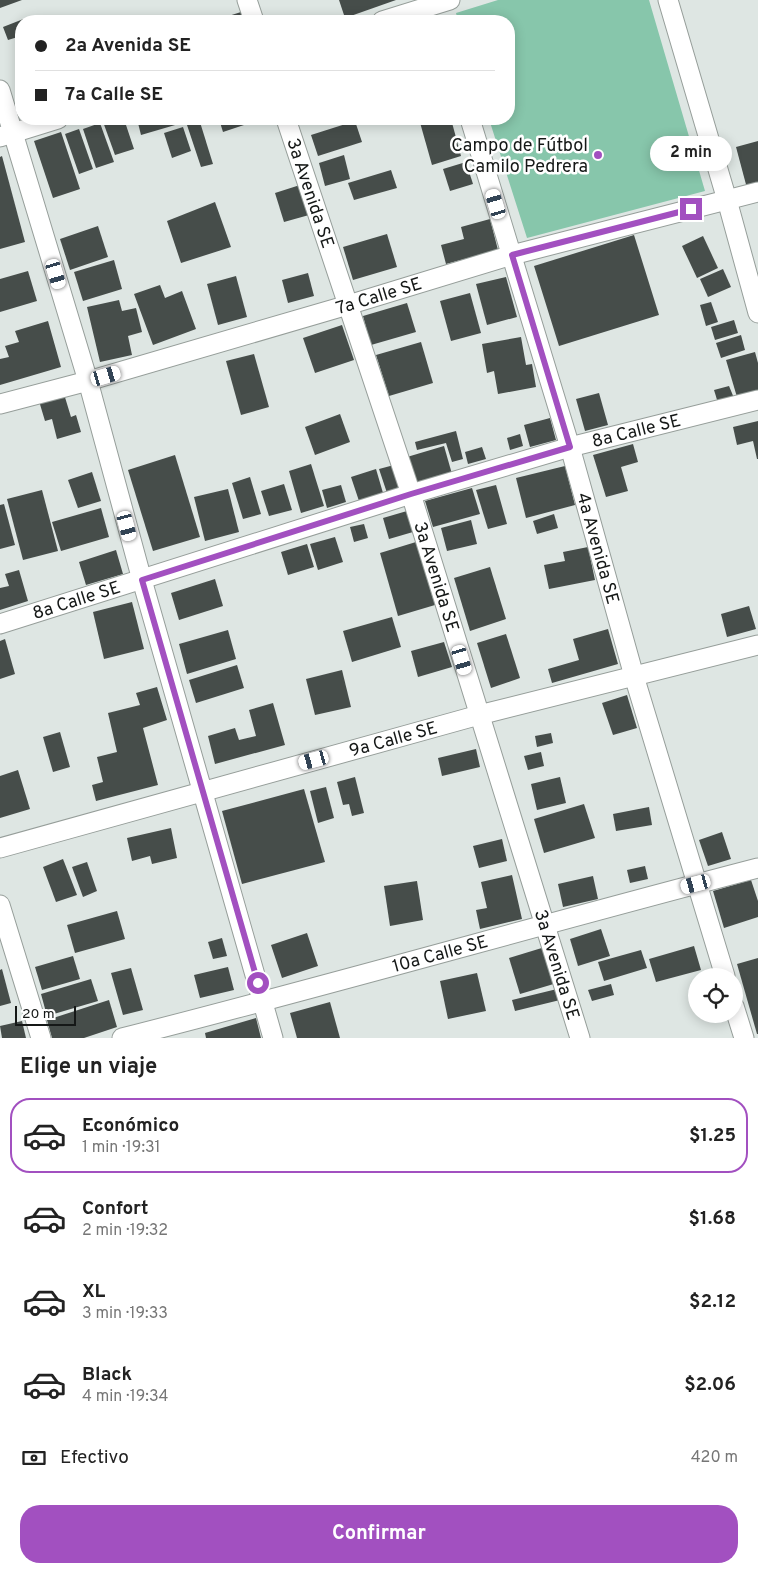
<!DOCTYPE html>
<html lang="es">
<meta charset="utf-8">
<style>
:root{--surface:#fff;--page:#f6f6f6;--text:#222;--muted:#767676;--line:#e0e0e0;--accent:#a250c0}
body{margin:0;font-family:Overpass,sans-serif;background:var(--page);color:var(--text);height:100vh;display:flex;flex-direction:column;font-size:19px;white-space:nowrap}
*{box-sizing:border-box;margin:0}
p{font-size:16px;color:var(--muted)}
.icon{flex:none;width:28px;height:28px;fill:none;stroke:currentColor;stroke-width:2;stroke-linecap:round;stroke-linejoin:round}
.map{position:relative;height:1038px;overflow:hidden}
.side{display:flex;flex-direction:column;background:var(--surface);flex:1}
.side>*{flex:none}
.guide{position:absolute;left:15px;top:15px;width:500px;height:110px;border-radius:20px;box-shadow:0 2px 12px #0003;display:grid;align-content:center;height:110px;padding:0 20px;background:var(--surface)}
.fabs{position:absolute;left:688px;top:968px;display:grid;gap:10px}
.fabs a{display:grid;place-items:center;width:55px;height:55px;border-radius:50%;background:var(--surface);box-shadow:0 2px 12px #0003;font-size:25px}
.scale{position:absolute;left:15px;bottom:12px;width:61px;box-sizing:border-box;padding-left:5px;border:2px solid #151817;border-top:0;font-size:14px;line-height:18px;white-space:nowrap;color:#151817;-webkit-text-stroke:4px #fff;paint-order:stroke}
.end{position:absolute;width:22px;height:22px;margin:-11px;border:6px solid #a250c0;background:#fff;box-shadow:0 0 0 2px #fff}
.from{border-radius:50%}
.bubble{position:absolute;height:35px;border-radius:18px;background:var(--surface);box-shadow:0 2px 12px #0003;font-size:16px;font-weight:700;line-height:35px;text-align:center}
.car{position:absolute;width:15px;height:30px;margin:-15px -8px;border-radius:6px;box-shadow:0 0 4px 1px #0007;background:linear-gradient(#fff 24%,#345 0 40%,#fff 0 76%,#345 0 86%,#fff 0)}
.guide b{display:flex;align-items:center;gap:18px;height:48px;font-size:19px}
.guide b+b{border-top:1px solid var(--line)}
.guide i{width:12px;height:12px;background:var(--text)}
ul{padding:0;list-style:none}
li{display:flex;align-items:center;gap:15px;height:75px;margin:0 10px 8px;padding:0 10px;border:2px solid transparent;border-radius:20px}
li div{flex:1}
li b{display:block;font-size:19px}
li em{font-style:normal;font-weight:700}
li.active{border-color:var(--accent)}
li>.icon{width:45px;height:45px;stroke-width:1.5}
h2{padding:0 20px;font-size:22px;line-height:60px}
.pay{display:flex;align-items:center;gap:12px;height:55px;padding:0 20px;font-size:19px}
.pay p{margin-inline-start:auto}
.action{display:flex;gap:10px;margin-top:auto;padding:10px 20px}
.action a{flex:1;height:58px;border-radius:20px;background:var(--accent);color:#fff;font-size:20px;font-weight:700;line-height:58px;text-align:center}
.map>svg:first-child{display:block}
.green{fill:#87c6ab}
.building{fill:#464d4a}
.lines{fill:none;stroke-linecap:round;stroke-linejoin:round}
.minor-casing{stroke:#969e9a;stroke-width:21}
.minor{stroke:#fff;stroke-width:19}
.route{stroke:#a250c0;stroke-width:6}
.poi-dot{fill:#a250c0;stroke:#fff;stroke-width:2}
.labels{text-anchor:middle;stroke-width:5;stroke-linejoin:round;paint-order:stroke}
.poi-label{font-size:18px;fill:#151817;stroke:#fff;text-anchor:end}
.street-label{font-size:18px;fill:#151817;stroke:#fff}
</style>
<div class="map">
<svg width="758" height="1038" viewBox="0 0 758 1038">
<rect width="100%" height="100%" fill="#dee6e3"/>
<path class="green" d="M498 0H649L705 191 527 238 489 119H509V21H458L456 13Z"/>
<g class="building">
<path d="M0 0H22L0 8Z"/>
<path d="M339 0H396L345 18Z"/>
<path d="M241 12 244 21H213Z"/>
<path d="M26 18 27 21H21V36L8 40 3 27Z"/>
<path d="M102 119H124L134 149 115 155Z"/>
<path d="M137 119H181L182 123 141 135Z"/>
<path d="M185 119H199L213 164 201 167Z"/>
<path d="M219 119H256V121L223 132Z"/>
<path d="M419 119H451L461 156 432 165Z"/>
<path d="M355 121 362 142 318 156 311 135Z"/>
<path d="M100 123 114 162 96 168 83 129Z"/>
<path d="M183 127 191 151 172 158 164 133Z"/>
<path d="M79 129 93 169 79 174 65 134Z"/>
<path d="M61 132 80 189 53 198 34 141Z"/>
<path d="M758 141V189L748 192 736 147Z"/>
<path d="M344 155 350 179 325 186 319 163Z"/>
<path d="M2 156 25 242 0 249V157Z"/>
<path d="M466 162 473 184 450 191 443 169Z"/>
<path d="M391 170 397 188 354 200 348 183Z"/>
<path d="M300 185 309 215 284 222 275 193Z"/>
<path d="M215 202 231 247 181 263 167 221Z"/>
<path d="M490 219 498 250 446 264 441 245 464 239 461 227Z"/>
<path d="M98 226 108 257 70 270 60 239Z"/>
<path d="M387 234 397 267 353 280 343 247Z"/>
<path d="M634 235 659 315 559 346 534 266Z"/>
<path d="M703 236 718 268 697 278 682 246Z"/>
<path d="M114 260 122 289 83 301 74 272Z"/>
<path d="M723 269 731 287 708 297 700 279Z"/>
<path d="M28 271 37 301 0 312V279Z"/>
<path d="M308 273 314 296 288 303 282 280Z"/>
<path d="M236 276 247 317 218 325 207 284Z"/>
<path d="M506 277 517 317 487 325 476 284Z"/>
<path d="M160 285 165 298 182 291 196 329 153 345 134 294Z"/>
<path d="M470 293 481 333 451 341 440 301Z"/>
<path d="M119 300 122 311 136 308 142 332 128 336 132 355 100 362 87 307Z"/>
<path d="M711 302 718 322 706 326 700 305Z"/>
<path d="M407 303 416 332 371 345 363 316Z"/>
<path d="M734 320 738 333 715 340 711 327Z"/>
<path d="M48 321 61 367 0 385V359L9 357 5 346 19 342 15 331Z"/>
<path d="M342 325 354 360 315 373 303 338Z"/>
<path d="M741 335 745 350 721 358 716 343Z"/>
<path d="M521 337 526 365 532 364 536 387 498 394 494 371 487 373 482 344Z"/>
<path d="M421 342 433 383 389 396 376 355Z"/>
<path d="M755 352 758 363V391L737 397 726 360Z"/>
<path d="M254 354 269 407 241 415 226 361Z"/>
<path d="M729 386 734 398 718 403 714 390Z"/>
<path d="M599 393 608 425 585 431 576 399Z"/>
<path d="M64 394 71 417 76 415 81 432 57 439 52 419 45 421 39 401Z"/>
<path d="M340 414 350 442 315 455 305 427Z"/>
<path d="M550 418 556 440 530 447 524 425Z"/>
<path d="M758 421V459H757L753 441 737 445 733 427Z"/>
<path d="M456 431 463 459 452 462 446 443 417 450 415 442Z"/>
<path d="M520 434 523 446 510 450 507 438Z"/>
<path d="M633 444 638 462 621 467 628 491 606 497 593 455Z"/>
<path d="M444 446 452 474 415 485 407 457Z"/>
<path d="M482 447 486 459 468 464 465 452Z"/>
<path d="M175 455 200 537 153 551 128 470Z"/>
<path d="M311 464 324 506 301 513 289 471Z"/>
<path d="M394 465 401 488 387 493 379 469Z"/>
<path d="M565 466 575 505 526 518 516 478Z"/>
<path d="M376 469 383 493 359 501 351 477Z"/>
<path d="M92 472 101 501 78 508 68 480Z"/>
<path d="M250 477 261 514 243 519 232 483Z"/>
<path d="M284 484 292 510 269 516 261 491Z"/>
<path d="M341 485 346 502 327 508 322 490Z"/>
<path d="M496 485 507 524 488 529 476 490Z"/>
<path d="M472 488 480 514 433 527 425 501Z"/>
<path d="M228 489 239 532 205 541 194 497Z"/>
<path d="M42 490 58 551 23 560 7 499Z"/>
<path d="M4 504 15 545 0 549V505Z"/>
<path d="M101 508 109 537 61 551 52 522Z"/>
<path d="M407 511 413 532 389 539 383 518Z"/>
<path d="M554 514 558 528 537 534 533 521Z"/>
<path d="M471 520 477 544 447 551 441 528Z"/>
<path d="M364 524 368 538 354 542 350 527Z"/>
<path d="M335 537 343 562 318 570 310 544Z"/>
<path d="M416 542 435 605 398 616 380 553Z"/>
<path d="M307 544 314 567 288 575 281 552Z"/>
<path d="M588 547 595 580 549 589 544 565 565 561 563 552Z"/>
<path d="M116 550 123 574 86 585 79 562Z"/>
<path d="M490 567 506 619 470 631 454 578Z"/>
<path d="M19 570 28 601 0 610V588L9 586 5 574Z"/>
<path d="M215 579 223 606 179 620 171 593Z"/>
<path d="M132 602 144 649 104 659 93 612Z"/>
<path d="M749 606 756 629 727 637 721 614Z"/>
<path d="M392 617 401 647 352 662 343 631Z"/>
<path d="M608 629 618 664 552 683 548 669 579 660 573 639Z"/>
<path d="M228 630 236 659 187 674 179 644Z"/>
<path d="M506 634 520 678 491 688 477 643Z"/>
<path d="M5 639 15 674 0 679V641Z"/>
<path d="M444 642 452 667 418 677 411 651Z"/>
<path d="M237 665 244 688 196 703 189 680Z"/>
<path d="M342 670 351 707 315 715 306 679Z"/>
<path d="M157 687 167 720 143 728 158 785 96 801 92 785 103 782 97 757 117 752 108 713 140 705 136 693Z"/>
<path d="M627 695 637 728 613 735 602 703Z"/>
<path d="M273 703 285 745 215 764 208 736 235 728 239 740 256 736 249 710Z"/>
<path d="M60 732 70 767 53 772 43 737Z"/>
<path d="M551 733 553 743 537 747 535 736Z"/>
<path d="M476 749 480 767 442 776 438 758Z"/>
<path d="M541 752 544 766 528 770 524 756Z"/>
<path d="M18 770 30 809 0 818V776Z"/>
<path d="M355 777 364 813 352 816 349 804 343 805 337 782Z"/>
<path d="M560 777 566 803 537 810 531 784Z"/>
<path d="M326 787 334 818 318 823 310 791Z"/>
<path d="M304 789 325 862 242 884 222 811Z"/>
<path d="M584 804 595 838 544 853 534 819Z"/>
<path d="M649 807 652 825 616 831 613 814Z"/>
<path d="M171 828 177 858 152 864 150 856 132 861 127 838Z"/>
<path d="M722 832 731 859 708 866 699 840Z"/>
<path d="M502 839 507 861 479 868 473 846Z"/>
<path d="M63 859 77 895 56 902 43 867Z"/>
<path d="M87 862 97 891 83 897 72 867Z"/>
<path d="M645 866 648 879 630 883 627 870Z"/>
<path d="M512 875 522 919 480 929 476 910 487 908 481 882Z"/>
<path d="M593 876 598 899 563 907 558 884Z"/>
<path d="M751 880 758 901V917L724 928 713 891Z"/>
<path d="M417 881 423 920 390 926 384 886Z"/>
<path d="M117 911 125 939 75 953 67 925Z"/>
<path d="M601 929 610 956 578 966 570 939Z"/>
<path d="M307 933 318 966 282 978 271 945Z"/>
<path d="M222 938 227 956 213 959 208 942Z"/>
<path d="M694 946 701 970 656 982 649 959Z"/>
<path d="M545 947 557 983 520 994 509 958Z"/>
<path d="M641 950 647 968 604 981 598 962Z"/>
<path d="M73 956 80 979 42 990 35 967Z"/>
<path d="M758 958V1034H757L737 964Z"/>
<path d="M228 967 234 990 200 998 194 975Z"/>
<path d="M131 968 143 1010 123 1015 111 973Z"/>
<path d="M2 969 11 1003 0 1006V970Z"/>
<path d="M477 973 486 1011 448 1019 440 981Z"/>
<path d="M91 979 98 1001 47 1016 41 994Z"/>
<path d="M611 984 614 995 592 1001 588 990Z"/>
<path d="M557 989 560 1000 515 1011 512 1000Z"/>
<path d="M109 1000 117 1027 84 1038H52L47 1020Z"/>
<path d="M330 1002 340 1038H297L290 1013Z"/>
<path d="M256 1018 261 1038H206L205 1033Z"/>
<path d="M22 1021 26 1038H2L0 1026Z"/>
</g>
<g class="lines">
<g class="minor-casing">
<g id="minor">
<path d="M247 0 254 21"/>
<path d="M668 0 727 200 758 313"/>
<path d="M382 21 450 0"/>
<path d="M0 90 88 381 142 580 273 1038"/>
<path id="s1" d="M286 119 411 494 580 1038"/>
<path id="s2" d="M470 119 570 447 634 676 725 976"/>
<path d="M0 137 58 119"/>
<path id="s3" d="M0 404 88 381 348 305 512 255 758 192"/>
<path id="s4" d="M0 624 411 494 570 447 758 400"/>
<path id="s5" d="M0 848 479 715 758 645"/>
<path d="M0 905 41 1038"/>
<path d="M734 1006 744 1038"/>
<path id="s6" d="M122 1038C335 984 546 923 758 868"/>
</g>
</g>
<use href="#minor" class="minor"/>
</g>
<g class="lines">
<path class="route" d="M258 983 142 580 411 494 570 447 512 255 691 209"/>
</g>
<circle class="poi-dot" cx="598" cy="155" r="5"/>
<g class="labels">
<g class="poi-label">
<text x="588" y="151">Campo de Fútbol<tspan x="588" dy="21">Camilo Pedrera</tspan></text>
</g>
<g class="street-label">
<text dy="6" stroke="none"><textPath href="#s1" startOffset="78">3a Avenida SE</textPath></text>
<text dy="6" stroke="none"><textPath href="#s3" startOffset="394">7a Calle SE</textPath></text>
<text dy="6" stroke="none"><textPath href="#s4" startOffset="665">8a Calle SE</textPath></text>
<text dy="6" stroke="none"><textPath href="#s2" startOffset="448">4a Avenida SE</textPath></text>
<text dy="6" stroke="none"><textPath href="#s1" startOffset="482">3a Avenida SE</textPath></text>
<text dy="6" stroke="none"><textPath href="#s4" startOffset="80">8a Calle SE</textPath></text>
<text dy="6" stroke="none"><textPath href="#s5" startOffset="408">9a Calle SE</textPath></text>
<text dy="6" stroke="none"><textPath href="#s6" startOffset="329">10a Calle SE</textPath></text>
<text dy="6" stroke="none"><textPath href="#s1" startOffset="888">3a Avenida SE</textPath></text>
</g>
</g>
</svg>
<div class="fabs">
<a><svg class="icon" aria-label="locate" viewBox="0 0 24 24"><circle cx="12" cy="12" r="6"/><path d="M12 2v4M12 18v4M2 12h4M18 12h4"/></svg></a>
</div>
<div class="scale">20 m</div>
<i class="end from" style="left:258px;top:983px"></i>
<i class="end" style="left:691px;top:209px"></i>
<div class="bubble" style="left:650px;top:136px;width:82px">2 min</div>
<i class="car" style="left:496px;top:204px;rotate:343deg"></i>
<i class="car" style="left:56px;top:274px;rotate:163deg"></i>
<i class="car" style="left:106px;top:376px;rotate:74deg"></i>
<i class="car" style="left:127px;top:526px;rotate:165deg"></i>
<i class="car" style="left:462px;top:660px;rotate:163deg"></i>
<i class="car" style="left:314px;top:760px;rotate:255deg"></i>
<i class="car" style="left:696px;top:884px;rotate:255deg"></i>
<div class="guide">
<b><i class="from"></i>2a Avenida SE</b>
<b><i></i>7a Calle SE</b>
</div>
</div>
<section class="side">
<h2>Elige un viaje</h2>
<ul>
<li class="active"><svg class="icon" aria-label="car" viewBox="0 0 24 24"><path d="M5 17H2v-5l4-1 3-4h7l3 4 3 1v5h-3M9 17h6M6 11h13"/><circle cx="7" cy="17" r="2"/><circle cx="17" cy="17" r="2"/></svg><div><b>Económico</b><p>1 min · 19:31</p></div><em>$1.25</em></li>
<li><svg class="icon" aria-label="car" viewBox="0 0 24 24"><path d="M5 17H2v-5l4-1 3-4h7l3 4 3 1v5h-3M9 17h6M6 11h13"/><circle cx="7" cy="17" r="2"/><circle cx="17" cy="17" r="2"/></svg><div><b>Confort</b><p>2 min · 19:32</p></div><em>$1.68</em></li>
<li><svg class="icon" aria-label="car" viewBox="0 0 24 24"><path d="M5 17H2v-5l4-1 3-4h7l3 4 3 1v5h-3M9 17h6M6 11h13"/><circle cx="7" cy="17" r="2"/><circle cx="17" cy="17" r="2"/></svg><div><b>XL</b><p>3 min · 19:33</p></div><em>$2.12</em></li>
<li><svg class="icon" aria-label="car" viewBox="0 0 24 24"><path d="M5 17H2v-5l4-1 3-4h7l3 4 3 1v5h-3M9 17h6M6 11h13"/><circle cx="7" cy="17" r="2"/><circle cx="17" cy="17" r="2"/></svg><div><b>Black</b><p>4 min · 19:34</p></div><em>$2.06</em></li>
</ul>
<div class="pay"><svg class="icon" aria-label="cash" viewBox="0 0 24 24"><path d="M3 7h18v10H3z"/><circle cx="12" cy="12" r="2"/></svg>Efectivo<p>420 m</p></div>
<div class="action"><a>Confirmar</a></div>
</section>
